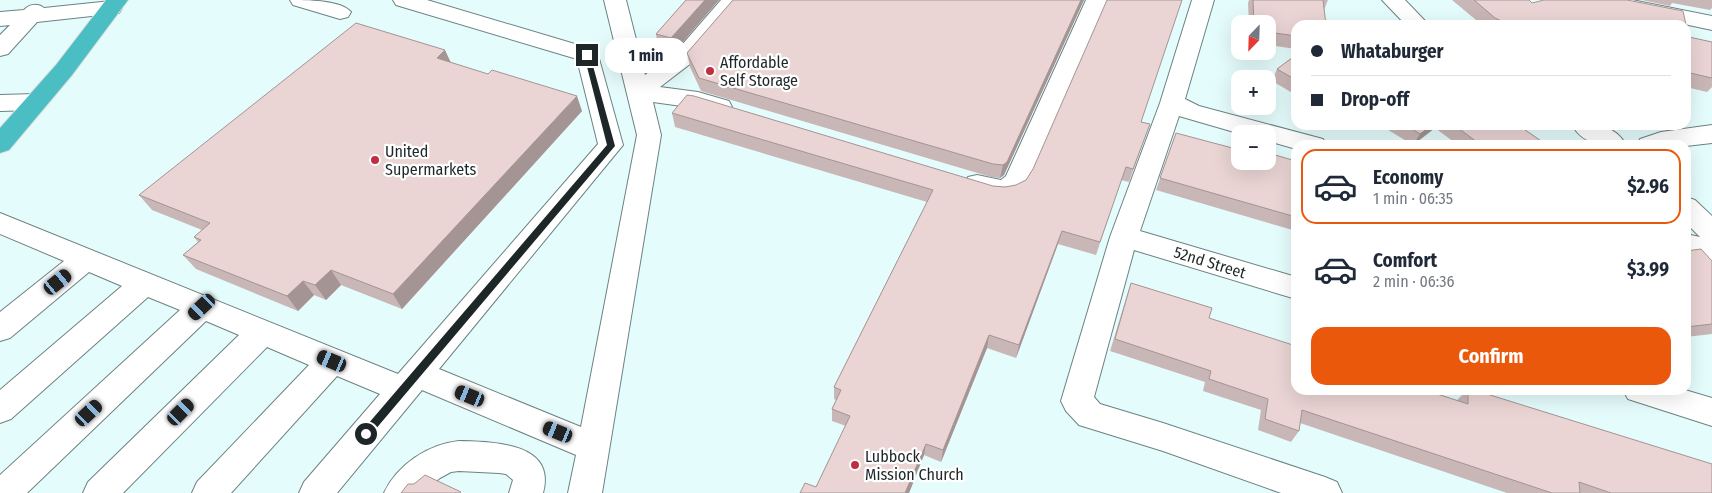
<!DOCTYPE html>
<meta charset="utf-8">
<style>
:root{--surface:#fff;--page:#f2f2f3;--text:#1f2937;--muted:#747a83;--line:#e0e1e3;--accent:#ea580c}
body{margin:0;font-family:"Fira Sans Condensed",sans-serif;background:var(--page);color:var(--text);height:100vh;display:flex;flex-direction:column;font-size:19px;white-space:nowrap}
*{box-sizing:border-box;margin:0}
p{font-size:16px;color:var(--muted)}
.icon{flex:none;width:28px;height:28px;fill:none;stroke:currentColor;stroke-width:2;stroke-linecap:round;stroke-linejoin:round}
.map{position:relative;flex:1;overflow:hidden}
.panel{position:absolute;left:1291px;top:140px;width:400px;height:255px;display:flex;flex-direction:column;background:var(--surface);border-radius:15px;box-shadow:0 5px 20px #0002}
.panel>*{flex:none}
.guide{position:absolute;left:1291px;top:20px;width:400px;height:110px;border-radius:15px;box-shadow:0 5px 20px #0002;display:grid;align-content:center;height:110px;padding:0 20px;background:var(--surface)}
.needle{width:32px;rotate:203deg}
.controls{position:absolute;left:1231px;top:15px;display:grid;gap:10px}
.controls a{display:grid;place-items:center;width:45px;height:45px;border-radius:10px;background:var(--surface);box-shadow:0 5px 20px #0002;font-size:25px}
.end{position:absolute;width:22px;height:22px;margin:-11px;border:6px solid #1e2727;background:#fff;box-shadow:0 0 0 2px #fff}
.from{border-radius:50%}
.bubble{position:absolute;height:35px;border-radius:15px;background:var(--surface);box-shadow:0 5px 20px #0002;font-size:16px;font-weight:700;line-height:35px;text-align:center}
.car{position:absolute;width:15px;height:30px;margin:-15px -8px;border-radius:6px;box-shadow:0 0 4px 1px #0007;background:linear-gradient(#222 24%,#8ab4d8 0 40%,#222 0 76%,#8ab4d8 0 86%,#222 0)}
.guide b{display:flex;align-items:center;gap:18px;height:48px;font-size:19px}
.guide b+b{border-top:1px solid var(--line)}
.guide i{width:12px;height:12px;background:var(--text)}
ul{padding:9px 0 0;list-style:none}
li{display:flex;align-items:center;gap:15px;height:75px;margin:0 10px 8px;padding:0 10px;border:2px solid transparent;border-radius:15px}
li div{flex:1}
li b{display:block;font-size:19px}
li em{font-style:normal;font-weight:700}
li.on{border-color:var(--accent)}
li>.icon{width:45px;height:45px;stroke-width:1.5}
.button{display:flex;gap:10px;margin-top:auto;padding:10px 20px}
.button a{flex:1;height:58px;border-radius:15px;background:var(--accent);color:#fff;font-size:20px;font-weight:700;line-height:58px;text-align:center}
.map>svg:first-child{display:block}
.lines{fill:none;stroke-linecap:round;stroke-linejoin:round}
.minor-casing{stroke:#6d8282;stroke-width:2}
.highway-casing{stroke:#dbdcdc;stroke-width:2}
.minor{fill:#fff;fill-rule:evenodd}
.highway{fill:#4abec2;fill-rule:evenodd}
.wall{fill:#c9b6b6}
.shaded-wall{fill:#a49494}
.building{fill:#ead4d4;stroke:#a49494}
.route{fill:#1e2727}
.poi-dot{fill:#c02f40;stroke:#fff;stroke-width:2}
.labels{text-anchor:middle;stroke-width:4.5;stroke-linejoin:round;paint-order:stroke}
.poi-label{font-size:16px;fill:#1e2727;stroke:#fff;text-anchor:start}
.street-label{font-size:16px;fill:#1e2727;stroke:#fff}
</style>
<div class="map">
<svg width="1712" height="493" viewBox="0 0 1712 493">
<rect width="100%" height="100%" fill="#e5fcfc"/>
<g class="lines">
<g class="minor-casing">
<g id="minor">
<path d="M290 0C306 0 341 0 351 12L348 17 340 19 293 5Z"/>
<path d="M393 0H427L595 50 598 55 623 145 439 369 581 427 637 135 604 0H626L645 75 674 54 721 0H743L690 64 660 87 698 92 729 101 732 107 729 113 720 115 696 108 653 102 661 135 602 493H568L576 455 422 390 337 493H299L304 482 380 394 337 376 231 493H192L197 482 309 365 267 347 123 493H83L88 482 239 335 206 321 27 493H0V475L180 310 148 297 11 419 0 423V390L122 286 89 272 10 338 0 341V312L64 261 0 234V213L398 374 598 144 577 59 396 5Z"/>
<path d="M1086 0H1108L1025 189C1005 205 991 197 968 191L964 184 968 177 977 175 1001 180 1006 176Z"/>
<path d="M1192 0H1214L1185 99 1199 106 1323 139 1326 145H1296V149L1268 141V134H1241L1179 116 1140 231 1296 277V299L1134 250 1094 397 1100 404 1163 423 1325 477 1337 482 1342 493H1281L1163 451 1079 425 1066 411 1061 401 1110 237 1160 103Z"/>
<path d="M1382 0H1405L1429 25H1406Z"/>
<path d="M1589 0H1632L1712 16V30L1600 6 1592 5Z"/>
<path d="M111 1 119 3 122 8 119 13 37 22 8 54 0 56V35L10 25 0 26V12L24 10C29 4 38 3 44 8Z"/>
<path d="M36 94 44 96 48 102 44 108 36 110 0 111V95Z"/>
<path d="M1572 125C1594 125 1614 123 1626 145 1604 145 1585 147 1572 125Z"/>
<path d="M1712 125V143L1686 146 1637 145 1640 139 1661 132Z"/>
<path d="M1686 197 1695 200 1712 216V261L1686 255V234L1700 237 1686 223Z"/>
<path d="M1623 390H1685L1712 398V426L1628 399Z"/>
<path d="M459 441C492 442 557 442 543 493H509L513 480 506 474 499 473 459 471 451 472 440 478 421 493H384C397 465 428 444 459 441Z"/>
</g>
</g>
<g class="highway-casing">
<path id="highway" d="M106 0H128L72 75 9 150 0 153V128L56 65Z"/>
</g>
<use href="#minor" class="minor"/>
<use href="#highway" class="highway"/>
</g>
<g class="wall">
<path d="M686 0H719L674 52 658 47 656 34Z"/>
<path d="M733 0H1084L1004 175 1000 178 991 177 701 91 690 67 687 53Z"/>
<path d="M1249 0H1328L1324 10 1296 25V49L1268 45V24H1249L1248 3Z"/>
<path d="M1452 0H1529L1532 3 1686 25H1482Z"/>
<path d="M1642 0H1712V8L1710 10 1672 3 1670 6Z"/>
<path d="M1686 26 1689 37 1712 42V87L1707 92 1686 87Z"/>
<path d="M1296 55V95L1272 81 1277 69Z"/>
<path d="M450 62 582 111 402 309 341 285 326 300 314 295 298 311 196 269 183 255 198 242 194 237 202 230 152 210 139 195Z"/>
<path d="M672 113 993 186 1005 187 1016 185 1026 180 1033 169 1141 122 1150 124 1129 182 1121 180 1096 255 1058 244 1016 358 987 348 941 462 924 455 909 493H800L816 487 846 426 832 421V409L836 400 834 399V387L927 202 675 127Z"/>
<path d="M1380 125H1518L1547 145H1458L1435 128 1413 145Z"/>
<path d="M1176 133 1240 161H1296V231L1156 190Z"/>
<path d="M1686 251 1712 261V334L1686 337Z"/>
<path d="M1131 283 1209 318 1296 390 1457 400 1467 390H1474L1712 493H1507L1300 423 1299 431 1291 442 1258 430 1261 410 1203 391 1205 382 1110 351 1127 295Z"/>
</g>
<g class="shaded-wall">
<path d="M705 0H719L674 52 671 38Z"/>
<path d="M1081 0H1084L1004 175 1000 178 1003 165Z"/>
<path d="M445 50 452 65 437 58Z"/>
<path d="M577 96 582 111 402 309 393 294Z"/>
<path d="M1432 125H1437L1435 128 1413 145 1420 134Z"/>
<path d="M1062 231 1058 244 1016 358 1019 345Z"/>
<path d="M331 270 341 285 326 300 315 285Z"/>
<path d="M303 281 314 295 298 311 287 296Z"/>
<path d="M989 335 987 348 941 462 943 450Z"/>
<path d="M926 444 924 455 909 493H905Z"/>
</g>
<g class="building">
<path d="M686 0H705L671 38 656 34Z"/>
<path d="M733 0H1081L1007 162 1003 165 993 164 699 78 687 53Z"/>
<path d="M1107 0H1182L1141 122 1150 124 1133 169 1126 167 1100 242 1062 231 1019 345 989 335 943 450 926 444 905 493H800L805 483 816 487 850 416 832 409 841 390 834 387 933 190 672 113 687 95 694 96 993 186 1005 187 1016 185 1026 180 1033 169Z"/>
<path d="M1253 0H1323L1326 25H1296V36L1268 32V24H1254Z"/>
<path d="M1474 0H1529L1532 3 1544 0H1627L1683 11 1686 25H1510L1495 18Z"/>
<path d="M356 23 445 50 437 58 488 74 492 70 577 96 393 294 331 270 315 285 303 281 287 296 183 255 201 240 194 237 210 223 139 195Z"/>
<path d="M1686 26 1689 37 1712 42V78L1686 72Z"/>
<path d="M1296 55V80L1277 69Z"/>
<path d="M1406 125H1432L1420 134Z"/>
<path d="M1454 125H1518L1547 145H1481Z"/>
<path d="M1176 133 1240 150V161H1268V153L1296 161V217L1160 178Z"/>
<path d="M1701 249 1712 261V324L1686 327V251Z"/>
<path d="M1131 283 1212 308 1209 318 1296 346V390H1425L1468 404V390H1474L1712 464V493H1611L1579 482 1580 493H1552L1302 410 1299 431 1265 419 1268 399 1209 379 1211 371 1115 339Z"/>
<path d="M425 475 461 492 460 493H401L408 484H414Z"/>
</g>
<path class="route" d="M587 53 590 55 615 146 369 437H362V431L607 145 584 55Z"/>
<g class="poi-dot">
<circle cx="710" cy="71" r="5"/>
<circle cx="375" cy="160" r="5"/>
<circle cx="855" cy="465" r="5"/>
</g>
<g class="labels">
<g class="poi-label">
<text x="720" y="68">Affordable<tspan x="720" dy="18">Self Storage</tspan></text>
<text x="385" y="157">United<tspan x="385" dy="18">Supermarkets</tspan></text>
<text x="865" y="462">Lubbock<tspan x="865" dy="18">Mission Church</tspan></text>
</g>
<g class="street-label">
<text transform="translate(1210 262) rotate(17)" y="6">52nd Street</text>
</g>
</g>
</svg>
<div class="controls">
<a><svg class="needle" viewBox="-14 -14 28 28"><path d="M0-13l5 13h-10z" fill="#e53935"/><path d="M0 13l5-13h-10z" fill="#747a83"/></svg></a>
<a>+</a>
<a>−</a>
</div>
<i class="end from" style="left:366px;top:434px"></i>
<i class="end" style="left:587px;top:55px"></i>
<div class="bubble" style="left:605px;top:38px;width:82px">1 min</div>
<i class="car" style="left:58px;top:282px;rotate:51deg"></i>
<i class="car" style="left:202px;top:307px;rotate:227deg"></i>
<i class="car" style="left:332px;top:361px;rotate:293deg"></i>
<i class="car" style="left:470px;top:396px;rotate:292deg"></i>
<i class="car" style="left:181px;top:412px;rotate:45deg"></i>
<i class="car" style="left:89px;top:413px;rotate:47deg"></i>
<i class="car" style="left:558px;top:432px;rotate:292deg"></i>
<div class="guide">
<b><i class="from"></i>Whataburger</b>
<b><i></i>Drop-off</b>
</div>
<section class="panel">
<ul>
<li class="on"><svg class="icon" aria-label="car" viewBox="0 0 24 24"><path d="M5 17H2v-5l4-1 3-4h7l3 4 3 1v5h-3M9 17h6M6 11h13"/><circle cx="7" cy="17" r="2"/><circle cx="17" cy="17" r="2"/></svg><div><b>Economy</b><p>1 min · 06:35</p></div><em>$2.96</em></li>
<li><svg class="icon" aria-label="car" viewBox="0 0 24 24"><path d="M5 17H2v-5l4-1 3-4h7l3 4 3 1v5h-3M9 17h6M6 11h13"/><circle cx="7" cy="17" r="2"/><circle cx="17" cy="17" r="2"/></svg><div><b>Comfort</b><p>2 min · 06:36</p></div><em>$3.99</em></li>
</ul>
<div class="button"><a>Confirm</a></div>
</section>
</div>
